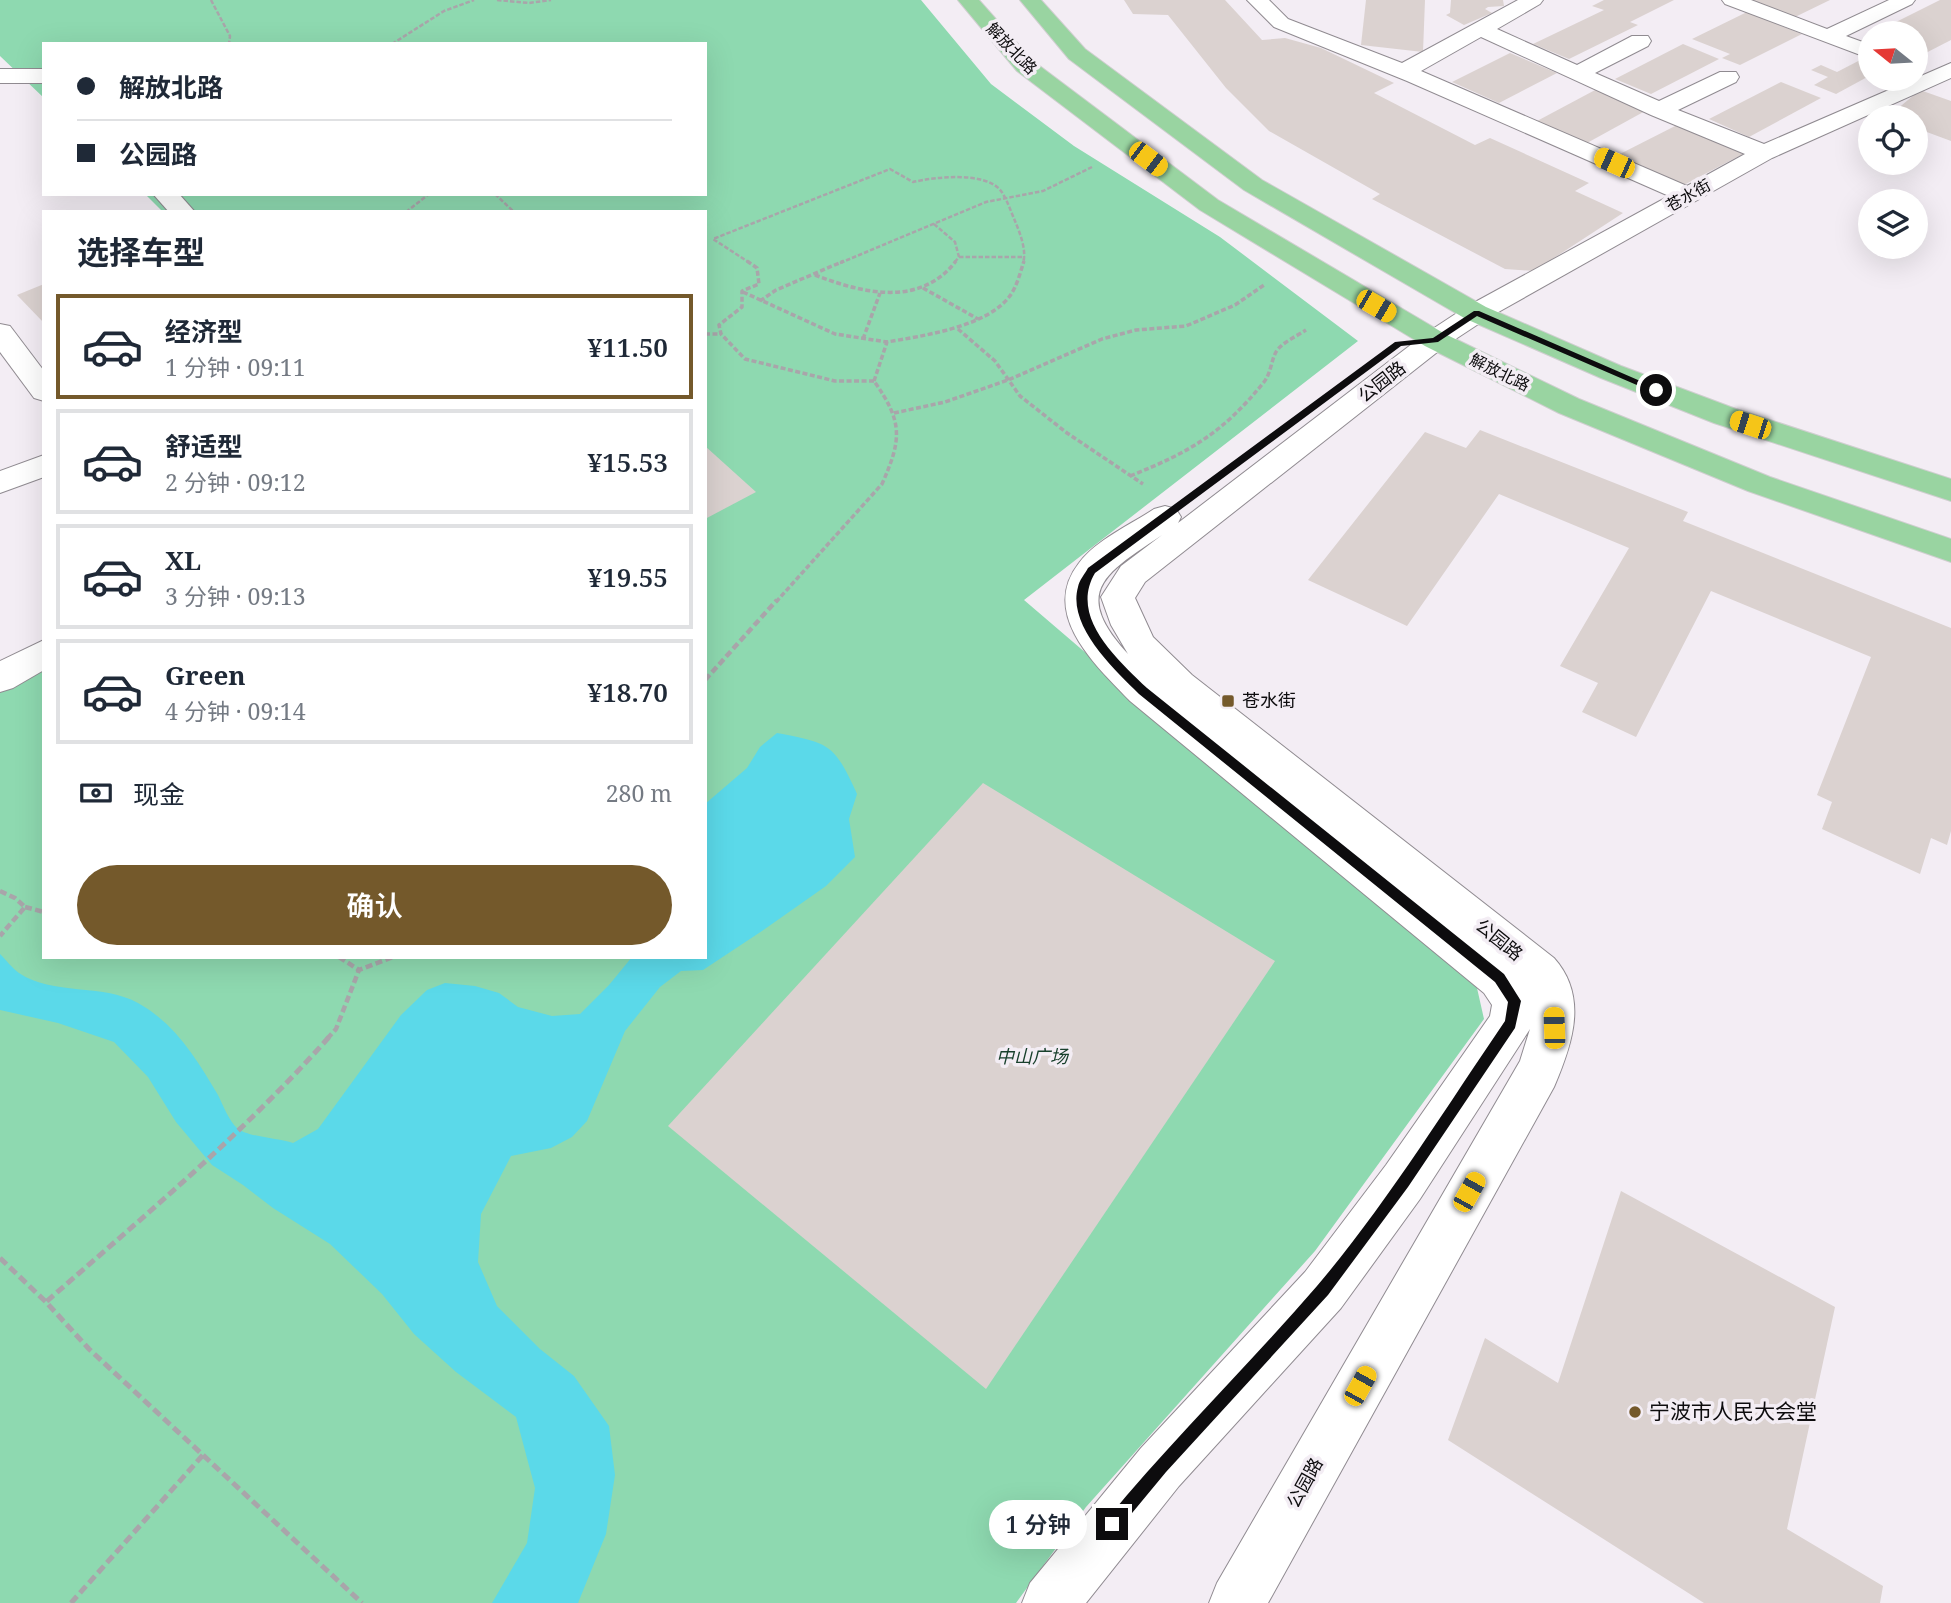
<!DOCTYPE html>
<html lang="zh">
<meta charset="utf-8">
<style>
:root{--surface:#fff;--page:#f2f2f3;--text:#1f2937;--muted:#747a83;--line:#e0e1e3;--accent:#74592b}
body{margin:0;font-family:"Noto Serif","Noto Sans SC",serif;background:var(--page);color:var(--text);height:100vh;display:flex;flex-direction:column;font-size:26px;white-space:nowrap}
*{box-sizing:border-box;margin:0}
p{font-size:23px;color:var(--muted)}
.icon{flex:none;width:38px;height:38px;fill:none;stroke:currentColor;stroke-width:2;stroke-linecap:round;stroke-linejoin:round}
.map{position:relative;flex:1;overflow:hidden}
.panel{position:absolute;left:42px;top:210px;width:665px;height:749px;display:flex;flex-direction:column;background:var(--surface);border-radius:0px;box-shadow:0 7px 28px #0002}
.panel>*{flex:none}
.guide{position:absolute;left:42px;top:42px;width:665px;height:154px;border-radius:0px;box-shadow:0 7px 28px #0002;display:grid;align-content:center;height:154px;padding:0 35px;background:var(--surface)}
.needle{width:46px;rotate:288deg}
.fabs{position:absolute;left:1858px;top:21px;display:grid;gap:14px}
.fabs a{display:grid;place-items:center;width:70px;height:70px;border-radius:50%;background:var(--surface);box-shadow:0 7px 28px #0002;font-size:35px}
.end{position:absolute;width:32px;height:32px;margin:-16px;border:9px solid #0d0c0e;background:#fff;box-shadow:0 0 0 4px #fff}
.from{border-radius:50%}
.bubble{position:absolute;height:49px;border-radius:24px;background:var(--surface);box-shadow:0 7px 28px #0002;font-size:23px;font-weight:600;line-height:49px;text-align:center}
.car{position:absolute;width:21px;height:42px;margin:-21px -10px;border-radius:9px;box-shadow:0 0 5px 2px #0007;background:linear-gradient(#f5c518 24%,#345 0 40%,#f5c518 0 76%,#345 0 86%,#f5c518 0)}
.guide b{display:flex;align-items:center;gap:24px;height:66px;font-size:26px}
.guide b+b{border-top:2px solid var(--line)}
.guide i{width:18px;height:18px;background:var(--text)}
ul{padding:0;list-style:none}
li{display:flex;align-items:center;gap:21px;height:105px;margin:0 14px 10px;padding:0 21px;border:4px solid var(--line);border-radius:0px}
li div{flex:1}
li b{display:block;font-size:26px}
li em{font-style:normal;font-weight:600}
li.selected{border-color:var(--accent)}
li>.icon{width:63px;height:63px;stroke-width:1.5}
h2{padding:0 35px;font-size:32px;line-height:84px}
.pay{display:flex;align-items:center;gap:18px;height:77px;padding:0 35px;font-size:26px}
.pay p{margin-inline-start:auto}
.primary-button{display:flex;gap:14px;margin-top:auto;padding:14px 35px}
.primary-button a{flex:1;height:80px;border-radius:42px;background:var(--accent);color:#fff;font-size:28px;font-weight:600;line-height:80px;text-align:center}
.map>svg:first-child{display:block}
.green{fill:#8ed9b0}
.water{fill:#5bd9e9}
.building{fill:#dbd2d0}
.lines{fill:none;stroke-linecap:round;stroke-linejoin:round}
.minor-casing{stroke:#908b91;stroke-width:2}
.major-casing{stroke:#cfcecf;stroke-width:2}
.path-far3{stroke:#a9a5aa;stroke-width:2.5;stroke-dasharray:4.5 2;stroke-linecap:butt}
.path-far2{stroke:#a9a5aa;stroke-width:3.5;stroke-dasharray:5 2.5;stroke-linecap:butt}
.path-far1{stroke:#a9a5aa;stroke-width:4.5;stroke-dasharray:7 3.5;stroke-linecap:butt}
.path{stroke:#a9a5aa;stroke-width:5;stroke-dasharray:9 4.5;stroke-linecap:butt}
.minor{fill:#fff;fill-rule:evenodd}
.major{fill:#99d4a1;fill-rule:evenodd}
.route{fill:#0d0c0e}
.poi-dot{fill:#74592b;stroke:#f3edf4;stroke-width:2.5}
.labels{text-anchor:middle;stroke-width:7;stroke-linejoin:round;paint-order:stroke}
.far-street-label{font-size:16px;fill:#0d0c0e;stroke:#f3edf4}
.street-label{font-size:18px;fill:#0d0c0e;stroke:#f3edf4}
.poi-label{font-size:18px;fill:#0d0c0e;stroke:#f3edf4;text-anchor:start}
.park-label{font-size:18px;font-style:italic;fill:#18402c;stroke:#f3edf4}
.near-poi-label{font-size:21px;fill:#0d0c0e;stroke:#f3edf4;text-anchor:start}
</style>
<div class="map">
<svg width="1951" height="1603" viewBox="0 0 1951 1603">
<rect width="100%" height="100%" fill="#f3edf4"/>
<path class="green" d="M0 0H921L991 84 1074 146 1220 237 1358 341 1024 600 1477 988 1484 1019 1315 1251 1086 1507 1016 1603H0V679L44 653V957H705V212H163L145 194H705V44H44V98L0 56Z"/>
<path class="water" d="M777 733C829 743 834 743 857 794L849 819 855 857 826 886 762 931 703 970 681 971 660 987 625 1031 587 1121 572 1137 551 1148 511 1156 481 1214 478 1262 497 1306 540 1349 574 1376 609 1426 615 1475 606 1534 578 1603H492L527 1543 535 1488 516 1417 456 1372 414 1334 382 1294 330 1244 273 1208 243 1185 212 1165 176 1122 148 1077 114 1042 58 1023 0 1010V954C6 960 12 968 19 973 53 996 102 983 138 1003 176 1024 197 1060 218 1095 223 1105 229 1121 237 1128 247 1137 278 1138 293 1143L318 1129 401 1015 427 990 445 983 475 986 499 993 518 1007 552 1016 580 1014 609 985 632 957H705V804L747 768 760 747Z"/>
<g class="building">
<path d="M1124 0H1225L1262 40 1285 38 1321 48 1394 83 1374 93 1475 145 1490 138 1589 183 1575 191 1623 213 1534 271 1505 269 1372 199 1380 194 1269 131 1226 88 1168 15 1133 14Z"/>
<path d="M1366 0H1425L1423 52 1361 45Z"/>
<path d="M1451 0H1503L1504 6 1488 7 1485 9 1492 13 1464 25 1446 15 1450 13Z"/>
<path d="M1604 0H1674L1630 22 1638 25 1569 59 1533 44 1604 10 1592 6Z"/>
<path d="M1750 0H1830L1795 17Z"/>
<path d="M1940 0H1951V40L1916 58V33H1874Z"/>
<path d="M1747 12 1802 34 1740 65 1722 58 1730 54 1692 39Z"/>
<path d="M1683 44 1719 59 1651 94 1615 79Z"/>
<path d="M1510 53 1557 73 1499 103 1452 82Z"/>
<path d="M1866 57 1871 58V75L1836 94 1814 85 1828 77 1811 70 1821 65 1837 72Z"/>
<path d="M1781 82 1821 98 1749 137 1709 119Z"/>
<path d="M1597 89 1647 110 1587 143 1537 121Z"/>
<path d="M1920 90 1951 101V141L1916 128V117L1880 116 1889 108 1896 110Z"/>
<path d="M1679 124 1743 154 1682 186 1618 155Z"/>
<path d="M44 284V323L17 295Z"/>
<path d="M1480 430 1688 512 1683 521 1951 628V831L1947 845 1931 838 1920 874 1822 829 1832 802 1817 795 1871 657 1711 591 1636 737 1582 712 1598 683 1560 666 1629 548 1499 494 1407 626 1308 580 1425 432 1466 448Z"/>
<path d="M705 446 756 492 705 519Z"/>
<path d="M983 783 1275 961 986 1389 668 1126Z"/>
<path d="M1621 1191 1835 1307 1787 1529 1883 1586 1880 1603H1704L1448 1440 1485 1338 1558 1383Z"/>
</g>
<g class="lines">
<g class="minor-casing">
<g id="minor">
<path d="M1247 0H1269L1288 19 1402 63 1518 0H1543L1540 4 1497 29 1577 65 1632 36H1648L1651 41 1648 46 1595 73 1659 101 1720 72H1736L1739 77 1736 82 1678 110 1764 144 1951 63V78L1772 158 1486 319 1445 346 1145 582 1135 598 1153 637 1192 675 1554 958C1589 997 1572 1045 1554 1087L1268 1603H1209L1217 1583 1520 1061 1530 1029 1420 1199 1341 1308 1179 1486 1086 1603H1022L1030 1583 1141 1448 1305 1272 1386 1165 1490 1016 1492 1005 1484 993 1130 701C1096 666 1039 614 1079 563 1096 540 1130 525 1154 509L1165 506 1176 509 1181 517 1178 523 1425 334 1466 307 1669 196 1407 81 1274 27ZM1481 37 1651 115 1745 154 1687 186 1421 71ZM1162 535 1121 566 1101 597 1111 625 1128 654C1070 591 1106 573 1162 535Z"/>
<path d="M1722 0H1751L1827 29 1889 0H1915L1912 4 1846 36 1871 45V59L1725 4Z"/>
<rect x="0" y="69" width="44" height="14"/>
<path d="M153 194H179L195 212H169Z"/>
<path d="M0 324 10 326 44 371V401L34 398 0 352Z"/>
<path d="M44 455V477L0 493V471Z"/>
<path d="M44 640V670L13 688 0 692V661Z"/>
</g>
</g>
<g class="major-casing">
<g id="major">
<path d="M958 0H979L1033 61 1218 200 1445 334 1579 399 1770 477 1951 539V562L1748 491 1559 413 1425 346 1200 210 1017 71Z"/>
<path d="M1020 0H1041L1085 49 1262 180 1486 307 1621 366 1736 409 1951 479V501L1714 423 1601 378 1466 319 1244 190 1069 59Z"/>
</g>
</g>
<g class="path-far3">
<path d="M211 0 230 36 229 44"/>
<path d="M497 0 529 3 551 0"/>
<path d="M392 44 444 11 474 0"/>
<path d="M495 194 514 212"/>
<path d="M406 212 429 194"/>
<path d="M934 224 955 242 959 257 954 263"/>
<path d="M959 257H1025"/>
<path d="M750 263 713 239 890 169 913 182C935 177 986 171 1001 191 1007 199 1011 212 1015 221 1020 233 1027 251 1023 263"/>
<path d="M840 263 986 202 1043 191 1092 167"/>
</g>
<g class="path-far2">
<path d="M747 261 757 268 759 284 742 291V307L719 325 721 334 745 359 835 381H874"/>
<path d="M815 275C862 293 920 308 956 261"/>
<path d="M923 288 978 319"/>
<path d="M743 292 835 334 887 342"/>
<path d="M760 301 776 290 844 261"/>
<path d="M958 329 995 361 1020 396 1067 433 1143 484"/>
<path d="M705 334H721"/>
<path d="M863 339 880 293"/>
<path d="M874 381 887 342C922 336 986 327 1009 297 1017 287 1020 273 1024 261"/>
<path d="M894 413 945 402 1008 380 1102 339 1136 330 1186 326 1235 305 1264 285"/>
<path d="M1130 476C1190 452 1223 433 1264 382 1271 373 1271 361 1276 352 1281 343 1297 336 1306 330"/>
<path d="M776 602 882 484C902 439 903 422 874 381"/>
</g>
<g class="path-far1">
<path d="M705 680 777 600"/>
<path d="M0 891 15 898 25 907 0 936"/>
<path d="M25 907 44 912"/>
<path d="M339 957 359 970"/>
<path d="M327 1039 336 1029 359 970 393 957"/>
</g>
<g class="path">
<path d="M329 1037C243 1134 143 1217 46 1302L89 1349 362 1603"/>
<path d="M0 1258 46 1302"/>
<path d="M71 1603 203 1455"/>
</g>
<use href="#minor" class="minor"/>
<use href="#major" class="major"/>
</g>
<path class="route" d="M1474 311H1479L1661 390 1653 392 1477 316 1438 342 1401 346 1095 573C1069 617 1117 659 1147 688L1504 974 1521 1001 1515 1028 1408 1187 1328 1295 1166 1472 1118 1530 1112 1533 1107 1530 1104 1524 1107 1519C1174 1438 1249 1365 1317 1286 1385 1206 1445 1109 1505 1021L1508 1002 1495 982 1139 694C1114 669 1067 626 1078 587 1079 580 1085 574 1088 568L1395 342 1433 338Z"/>
<g class="poi-dot">
<rect x="1221" y="694" width="14" height="14" rx="3.5"/>
<circle cx="1635" cy="1412" r="7"/>
</g>
<g class="labels">
<g class="far-street-label">
<text transform="translate(1012 48) rotate(46)" y="6">解放北路</text>
<text transform="translate(1688 195) rotate(-29)" y="6">苍水街</text>
<text transform="translate(1500 372) rotate(26)" y="6">解放北路</text>
</g>
<g class="street-label">
<text transform="translate(1382 382) rotate(-38)" y="6">公园路</text>
<text transform="translate(1499 940) rotate(39)" y="6">公园路</text>
<text transform="translate(1305 1483) rotate(-61)" y="6">公园路</text>
</g>
<g class="poi-label">
<text x="1242" y="707">苍水街</text>
</g>
<g class="park-label">
<text x="1032" y="1063">中山广场</text>
</g>
<g class="near-poi-label">
<text x="1649" y="1419">宁波市人民大会堂</text>
</g>
</g>
</svg>
<div class="fabs">
<a><svg class="needle" viewBox="-14 -14 28 28"><path d="M0-13l5 13h-10z" fill="#e53935"/><path d="M0 13l5-13h-10z" fill="#747a83"/></svg></a>
<a><svg class="icon" aria-label="locate" viewBox="0 0 24 24"><circle cx="12" cy="12" r="6"/><path d="M12 2v4M12 18v4M2 12h4M18 12h4"/></svg></a>
<a><svg class="icon" aria-label="layers" viewBox="0 0 24 24"><path d="M12 4l9 5-9 5-9-5zM3 14l9 5 9-5"/></svg></a>
</div>
<i class="end from" style="left:1656px;top:390px"></i>
<i class="end" style="left:1112px;top:1524px"></i>
<div class="bubble" style="left:989px;top:1500px;width:98px">1 分钟</div>
<i class="car" style="left:1148px;top:159px;rotate:127deg"></i>
<i class="car" style="left:1614px;top:163px;rotate:294deg"></i>
<i class="car" style="left:1376px;top:306px;rotate:120deg"></i>
<i class="car" style="left:1750px;top:425px;rotate:288deg"></i>
<i class="car" style="left:1554px;top:1028px;rotate:358deg"></i>
<i class="car" style="left:1469px;top:1192px;rotate:29deg"></i>
<i class="car" style="left:1360px;top:1386px;rotate:29deg"></i>
<div class="guide">
<b><i class="from"></i>解放北路</b>
<b><i></i>公园路</b>
</div>
<section class="panel">
<h2>选择车型</h2>
<ul>
<li class="selected"><svg class="icon" aria-label="car" viewBox="0 0 24 24"><path d="M5 17H2v-5l4-1 3-4h7l3 4 3 1v5h-3M9 17h6M6 11h13"/><circle cx="7" cy="17" r="2"/><circle cx="17" cy="17" r="2"/></svg><div><b>经济型</b><p>1 分钟 · 09:11</p></div><em>¥11.50</em></li>
<li><svg class="icon" aria-label="car" viewBox="0 0 24 24"><path d="M5 17H2v-5l4-1 3-4h7l3 4 3 1v5h-3M9 17h6M6 11h13"/><circle cx="7" cy="17" r="2"/><circle cx="17" cy="17" r="2"/></svg><div><b>舒适型</b><p>2 分钟 · 09:12</p></div><em>¥15.53</em></li>
<li><svg class="icon" aria-label="car" viewBox="0 0 24 24"><path d="M5 17H2v-5l4-1 3-4h7l3 4 3 1v5h-3M9 17h6M6 11h13"/><circle cx="7" cy="17" r="2"/><circle cx="17" cy="17" r="2"/></svg><div><b>XL</b><p>3 分钟 · 09:13</p></div><em>¥19.55</em></li>
<li><svg class="icon" aria-label="car" viewBox="0 0 24 24"><path d="M5 17H2v-5l4-1 3-4h7l3 4 3 1v5h-3M9 17h6M6 11h13"/><circle cx="7" cy="17" r="2"/><circle cx="17" cy="17" r="2"/></svg><div><b>Green</b><p>4 分钟 · 09:14</p></div><em>¥18.70</em></li>
</ul>
<div class="pay"><svg class="icon" aria-label="cash" viewBox="0 0 24 24"><path d="M3 7h18v10H3z"/><circle cx="12" cy="12" r="2"/></svg>现金<p>280 m</p></div>
<div class="primary-button"><a>确认</a></div>
</section>
</div>
